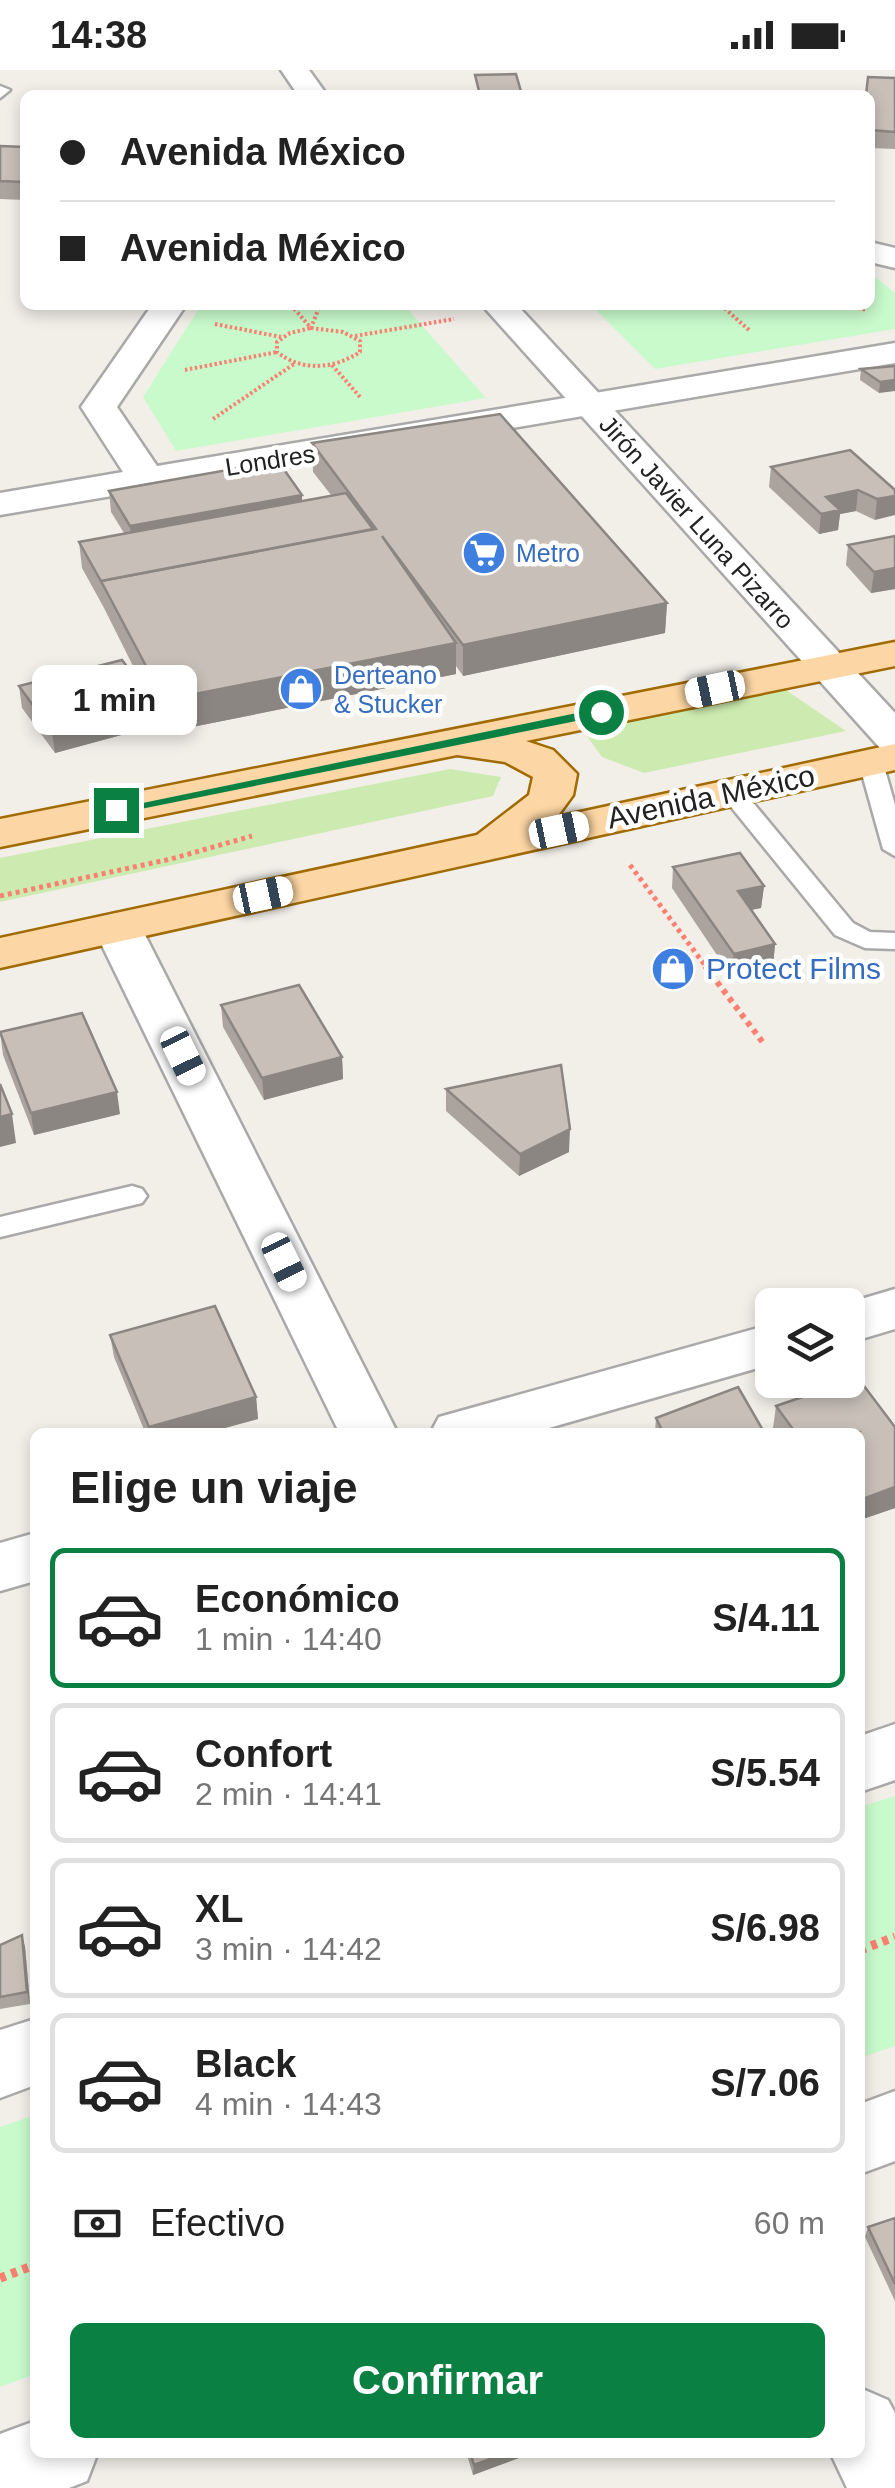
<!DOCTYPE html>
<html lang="es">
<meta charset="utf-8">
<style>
:root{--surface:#fff;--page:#f6f6f6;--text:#222;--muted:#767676;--line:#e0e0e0;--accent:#0b8043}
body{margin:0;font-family:Arial,sans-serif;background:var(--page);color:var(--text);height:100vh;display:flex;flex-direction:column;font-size:38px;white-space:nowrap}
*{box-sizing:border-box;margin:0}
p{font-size:32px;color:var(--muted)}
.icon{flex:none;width:55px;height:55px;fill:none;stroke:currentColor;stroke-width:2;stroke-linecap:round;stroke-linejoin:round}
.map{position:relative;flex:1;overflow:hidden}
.side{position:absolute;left:30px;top:1358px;width:835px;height:1030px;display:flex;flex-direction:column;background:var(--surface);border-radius:15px;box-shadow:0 5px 15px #0003}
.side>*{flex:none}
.hud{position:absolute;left:20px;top:20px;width:855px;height:220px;border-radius:15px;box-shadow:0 5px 15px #0003;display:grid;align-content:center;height:220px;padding:0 40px;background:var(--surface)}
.fabs{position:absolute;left:755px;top:1218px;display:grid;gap:20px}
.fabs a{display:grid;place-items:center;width:110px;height:110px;border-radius:15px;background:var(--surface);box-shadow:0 5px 15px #0003;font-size:50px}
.end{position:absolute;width:45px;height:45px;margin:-22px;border:12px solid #0b8043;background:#fff;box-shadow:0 0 0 5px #fff}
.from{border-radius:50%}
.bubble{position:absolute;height:70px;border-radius:15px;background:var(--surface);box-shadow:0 5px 15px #0003;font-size:32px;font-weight:700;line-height:70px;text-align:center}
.car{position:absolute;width:30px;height:60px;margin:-30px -15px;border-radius:12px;box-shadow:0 0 8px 2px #0007;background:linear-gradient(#fff 24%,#345 0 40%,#fff 0 76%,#345 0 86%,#fff 0)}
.hud b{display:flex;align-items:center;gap:35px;height:95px;font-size:38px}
.hud b+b{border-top:2px solid var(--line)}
.hud i{width:25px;height:25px;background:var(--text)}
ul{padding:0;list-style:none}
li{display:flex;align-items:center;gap:30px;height:140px;margin:0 20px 15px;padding:0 20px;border:5px solid var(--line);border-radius:15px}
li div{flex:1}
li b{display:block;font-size:38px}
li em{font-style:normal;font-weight:700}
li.active{border-color:var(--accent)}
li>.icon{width:90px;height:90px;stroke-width:1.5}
h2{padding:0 40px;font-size:45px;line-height:120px}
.pay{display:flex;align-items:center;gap:25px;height:110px;padding:0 40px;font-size:38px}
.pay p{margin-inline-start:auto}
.button{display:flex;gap:20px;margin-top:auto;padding:20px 40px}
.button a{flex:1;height:115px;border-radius:15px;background:var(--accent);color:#fff;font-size:40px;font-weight:700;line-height:115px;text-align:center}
.status{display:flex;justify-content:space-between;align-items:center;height:70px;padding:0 50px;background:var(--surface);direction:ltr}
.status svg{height:28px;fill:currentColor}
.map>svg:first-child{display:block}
.grass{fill:#cdebb0}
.park{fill:#c8facc}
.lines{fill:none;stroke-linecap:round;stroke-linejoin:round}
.service-casing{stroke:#a9a9a9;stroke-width:5}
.minor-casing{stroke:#a9a9a9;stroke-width:5}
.tertiary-casing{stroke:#a9a9a9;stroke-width:5}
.primary-casing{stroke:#a06b00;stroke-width:5}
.path-far3{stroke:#fa8072;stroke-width:4;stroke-dasharray:2.5 2.5;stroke-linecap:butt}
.path-far2{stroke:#fa8072;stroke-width:5;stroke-dasharray:4 4;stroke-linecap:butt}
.path-far1{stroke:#fa8072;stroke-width:6;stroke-dasharray:5 5;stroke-linecap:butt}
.path{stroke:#fa8072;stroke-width:9;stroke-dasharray:6 6;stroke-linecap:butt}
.service{fill:#fff;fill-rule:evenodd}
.minor{fill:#fff;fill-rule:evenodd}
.tertiary{fill:#fff;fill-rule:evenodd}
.primary{fill:#fcd6a4;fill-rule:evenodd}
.wall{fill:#aba49e}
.shaded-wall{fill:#8b8681}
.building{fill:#c7bfb8;stroke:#8b8681;stroke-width:2.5}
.route{fill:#0b8043}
.labels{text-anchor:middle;stroke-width:9;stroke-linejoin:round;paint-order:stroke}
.far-street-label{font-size:25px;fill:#222;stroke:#fff}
.far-shop-label{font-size:25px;fill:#366cbe;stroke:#fff;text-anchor:start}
.street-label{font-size:30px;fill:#222;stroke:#fff}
.shop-label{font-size:30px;fill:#366cbe;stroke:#fff;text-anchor:start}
</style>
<div class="status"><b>14:38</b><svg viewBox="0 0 49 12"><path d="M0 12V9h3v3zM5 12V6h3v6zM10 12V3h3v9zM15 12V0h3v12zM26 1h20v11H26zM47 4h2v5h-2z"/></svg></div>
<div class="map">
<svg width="895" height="2418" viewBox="0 0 895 2418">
<rect width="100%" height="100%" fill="#f2efe9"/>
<g class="grass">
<path d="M786 620 846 661 644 703 602 687 581 658Z"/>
<path d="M450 699 501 707 493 726 0 832V788Z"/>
</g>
<g class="park">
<path d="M870 203 895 223V259L655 299 591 235H870Z"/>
<path d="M201 235H404L486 328 176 381 143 327Z"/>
<path d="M895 1726V1976L860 1988V1737Z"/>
<path d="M35 2045V2304L0 2317V2057Z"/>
</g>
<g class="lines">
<g class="service-casing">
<g id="service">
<path d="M0 16 10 20 0 28Z"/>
<path d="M871 686 883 693 895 735V786L883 779 859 693Z"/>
<path d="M731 715 740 717 853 853 870 862 895 863V879L865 878 835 865 719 722Z"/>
<path d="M132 1116 142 1119 147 1126 142 1133 0 1167V1147Z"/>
</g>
</g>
<g class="minor-casing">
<g id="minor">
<path d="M870 172 895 178V198L870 192Z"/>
<path d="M152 235H186L117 337 157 396 895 273V293L0 445V423L123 402 81 337Z"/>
<path d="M895 1219V1259L848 1273V1235H841Z"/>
<path d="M772 1254V1294L535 1362H431L439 1347Z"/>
<path d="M35 1463V1511L0 1521V1473Z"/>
<path d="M895 1654V1710L860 1722V1666Z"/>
<path d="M35 1949V2015L0 2028V1960Z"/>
<path d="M895 2021V2091L860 2104V2034Z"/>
<path d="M35 2351V2382H98L87 2411 69 2418H0V2364Z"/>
</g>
</g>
<g class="tertiary-casing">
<g id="tertiary">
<path d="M281 0H309L327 25H298Z"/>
<path d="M482 235H517L895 643V682L880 678Z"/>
<path d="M117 843 134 847 141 857 397 1362H339L93 857 100 847Z"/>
<path d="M860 2318 888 2330 895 2343V2418H847L830 2382H860Z"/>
</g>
</g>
<g class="primary-casing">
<path id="primary" d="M895 572V596L526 671 553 680 577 704 573 725 557 747 895 674V700L0 898V868L477 765 529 725 533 707 505 692 457 685 0 777V749Z"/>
</g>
<g class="path-far3">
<path d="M291 235 311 258 320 235"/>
<path d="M721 235 750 261"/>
<path d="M843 235 867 240"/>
<path d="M215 254 281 267"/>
<path d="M311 258 343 262 360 271V282C334 299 302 302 277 282V272L290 263Z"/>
<path d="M355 266 454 249"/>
<path d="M332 295 361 328"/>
<path d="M185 300 277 282"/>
<path d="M213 349 294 294"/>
</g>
<g class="path-far2">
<path d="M630 795 707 898"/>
<path d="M0 826 171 789 252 766"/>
</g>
<path class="path-far1" d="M705 896 764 974"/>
<g class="path">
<path d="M860 1880 895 1867"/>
<path d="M0 2208 35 2195"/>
</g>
<use href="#service" class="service"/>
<use href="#minor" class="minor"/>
<use href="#tertiary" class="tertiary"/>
<use href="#primary" class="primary"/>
</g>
<g class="wall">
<path d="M895 8V79L870 78V25Z"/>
<path d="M0 76 25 77V130L0 129Z"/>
<path d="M895 296 879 323 860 310 861 299Z"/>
<path d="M312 373 667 533 665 563 463 606 456 596V604L167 662 157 643 158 655 55 683 22 638 19 616 144 618 104 538 82 498 79 472 124 463 111 442 109 421 302 425V431L331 425 313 402Z"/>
<path d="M771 397 895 420 875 450 856 441 840 444 838 460 819 464 769 417Z"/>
<path d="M895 466V519L871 523 846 495 848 475Z"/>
<path d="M673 797 764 816 761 838 751 840 775 874 773 896 731 906 672 818Z"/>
<path d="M221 935 342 987 343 1009 264 1030 223 957Z"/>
<path d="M0 962 120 1044 34 1065 3 985Z"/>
<path d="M446 1019 569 1082 519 1106 446 1041Z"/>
<path d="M110 1265 256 1327 258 1349 210 1362H145L114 1287Z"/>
<path d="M858 1308 895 1357V1438L860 1450V1362H776L773 1358 776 1336Z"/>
<path d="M656 1348 764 1362H655Z"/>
<path d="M22 1865 25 1877 30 1934 0 1939V1875Z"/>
<path d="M895 2148V2231L865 2167 868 2157Z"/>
<path d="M466 2382H535L473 2405Z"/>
</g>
<g class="shaded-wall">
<path d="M895 310V321L879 323 880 312Z"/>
<path d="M858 420 856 441 840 444 838 460 819 464 821 444 826 427Z"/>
<path d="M302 425V445L132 476 130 456Z"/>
<path d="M895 426V445L875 450 877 429Z"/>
<path d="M895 498V519L871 523 874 502Z"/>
<path d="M667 533 665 563 463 606V575Z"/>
<path d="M456 573V604L167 662 164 630Z"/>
<path d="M156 634 158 655 55 683 52 662Z"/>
<path d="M764 816 761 838 735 843 738 821Z"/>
<path d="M775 874 773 896 731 906 734 884Z"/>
<path d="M342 987 343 1009 264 1030 262 1008Z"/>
<path d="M117 1022 120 1044 34 1065 31 1043Z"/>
<path d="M12 1044 16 1073 0 1077V1047Z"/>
<path d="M570 1059 569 1082 519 1106 520 1084Z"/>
<path d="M256 1327 258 1349 210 1362H149V1357Z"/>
<path d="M895 1417V1438L860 1450V1430Z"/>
<path d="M22 1865 25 1877 30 1934 27 1922Z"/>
<path d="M509 2382H535L473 2405 474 2395Z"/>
</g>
<g class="building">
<path d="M516 4 522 25H480L475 5Z"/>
<path d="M868 7 895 8V62L870 60V25H866Z"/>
<path d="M0 76 25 77 24 112 0 111Z"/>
<path d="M895 296V310L880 312 861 299Z"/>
<path d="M500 344 667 533 463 575 382 466 456 573 164 630 101 511 376 459 312 373Z"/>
<path d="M850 380 895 420V426L877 429 858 420 826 427 840 440 821 444 771 397Z"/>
<path d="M278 391 302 425 130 456 109 421Z"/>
<path d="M346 423 373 459 101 511 102 513 79 472Z"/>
<path d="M895 466V498L874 502 848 475Z"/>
<path d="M122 590 156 634 52 662 19 616Z"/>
<path d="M740 783 764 816 738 821 775 874 734 884 673 797Z"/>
<path d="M299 915 342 987 262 1008 221 935Z"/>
<path d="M82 943 117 1022 31 1043 0 962Z"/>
<path d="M561 995 570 1059 520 1084 446 1019Z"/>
<path d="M0 1014 12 1044 0 1047Z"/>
<path d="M215 1236 256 1327 149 1357 110 1265Z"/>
<path d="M858 1308 895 1357V1417L860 1430V1362H795L776 1336Z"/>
<path d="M738 1317 764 1362H663L656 1348Z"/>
<path d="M22 1865 27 1922 0 1927V1875Z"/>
<path d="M895 2148V2214L868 2157Z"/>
<path d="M470 2382H509L474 2395Z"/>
</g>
<path class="route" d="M601 638 608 642 606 645 116 744 109 740Z"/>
<defs>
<g id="supermarket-disc" transform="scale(2.25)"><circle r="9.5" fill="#3f7fe0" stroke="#fff"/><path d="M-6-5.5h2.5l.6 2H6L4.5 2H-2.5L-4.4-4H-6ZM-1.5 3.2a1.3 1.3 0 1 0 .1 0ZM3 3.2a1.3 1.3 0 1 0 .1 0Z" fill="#fff"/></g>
<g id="shop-disc" transform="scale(2.25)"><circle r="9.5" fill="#3f7fe0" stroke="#fff"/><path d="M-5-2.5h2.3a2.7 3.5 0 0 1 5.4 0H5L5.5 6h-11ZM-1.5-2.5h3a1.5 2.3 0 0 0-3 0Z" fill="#fff"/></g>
</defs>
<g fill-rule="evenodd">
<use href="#supermarket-disc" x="484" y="483"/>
<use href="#shop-disc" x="301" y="619"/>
<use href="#shop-disc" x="673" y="899"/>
</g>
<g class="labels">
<g class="far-street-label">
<text transform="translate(270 390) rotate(-9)" y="9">Londres</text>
<text transform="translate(697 452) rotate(48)" y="9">Jirón Javier Luna Pizarro</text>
</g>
<g class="far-shop-label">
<text x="516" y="492">Metro</text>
<text x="334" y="614">Derteano<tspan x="334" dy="29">&amp; Stucker</tspan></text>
</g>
<g class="street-label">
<text transform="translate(711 727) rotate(-12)" y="10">Avenida México</text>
</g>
<g class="shop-label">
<text x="706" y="909">Protect Films</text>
</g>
</g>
</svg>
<div class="fabs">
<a><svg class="icon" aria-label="layers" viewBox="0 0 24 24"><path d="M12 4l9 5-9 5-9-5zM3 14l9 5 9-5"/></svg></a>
</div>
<i class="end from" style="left:601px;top:642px"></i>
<i class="end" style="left:116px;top:740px"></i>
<div class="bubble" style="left:32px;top:595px;width:165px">1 min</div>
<i class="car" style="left:715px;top:619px;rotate:258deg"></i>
<i class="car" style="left:559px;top:760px;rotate:78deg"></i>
<i class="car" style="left:263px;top:825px;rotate:78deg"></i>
<i class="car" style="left:183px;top:986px;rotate:154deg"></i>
<i class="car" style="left:284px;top:1192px;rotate:154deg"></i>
<div class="hud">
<b><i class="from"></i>Avenida México</b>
<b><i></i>Avenida México</b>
</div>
<section class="side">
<h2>Elige un viaje</h2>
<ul>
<li class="active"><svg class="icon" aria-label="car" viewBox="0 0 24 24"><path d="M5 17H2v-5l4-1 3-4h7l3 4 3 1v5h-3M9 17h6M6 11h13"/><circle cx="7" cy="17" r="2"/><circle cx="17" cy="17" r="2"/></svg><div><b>Económico</b><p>1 min · 14:40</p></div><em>S/4.11</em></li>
<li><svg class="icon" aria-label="car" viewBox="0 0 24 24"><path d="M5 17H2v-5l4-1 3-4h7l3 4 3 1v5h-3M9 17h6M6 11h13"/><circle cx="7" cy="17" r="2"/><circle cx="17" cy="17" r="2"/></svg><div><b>Confort</b><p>2 min · 14:41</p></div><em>S/5.54</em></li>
<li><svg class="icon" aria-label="car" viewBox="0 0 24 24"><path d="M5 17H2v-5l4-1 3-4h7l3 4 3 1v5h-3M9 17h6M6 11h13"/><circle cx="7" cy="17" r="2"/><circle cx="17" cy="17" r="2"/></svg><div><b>XL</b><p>3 min · 14:42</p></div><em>S/6.98</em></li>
<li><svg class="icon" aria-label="car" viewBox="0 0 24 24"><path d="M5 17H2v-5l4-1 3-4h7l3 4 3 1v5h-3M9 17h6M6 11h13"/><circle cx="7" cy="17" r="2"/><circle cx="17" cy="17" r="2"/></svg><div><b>Black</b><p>4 min · 14:43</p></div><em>S/7.06</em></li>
</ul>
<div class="pay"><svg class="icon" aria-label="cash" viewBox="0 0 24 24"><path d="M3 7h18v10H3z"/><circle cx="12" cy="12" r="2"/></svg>Efectivo<p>60 m</p></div>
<div class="button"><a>Confirmar</a></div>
</section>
</div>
